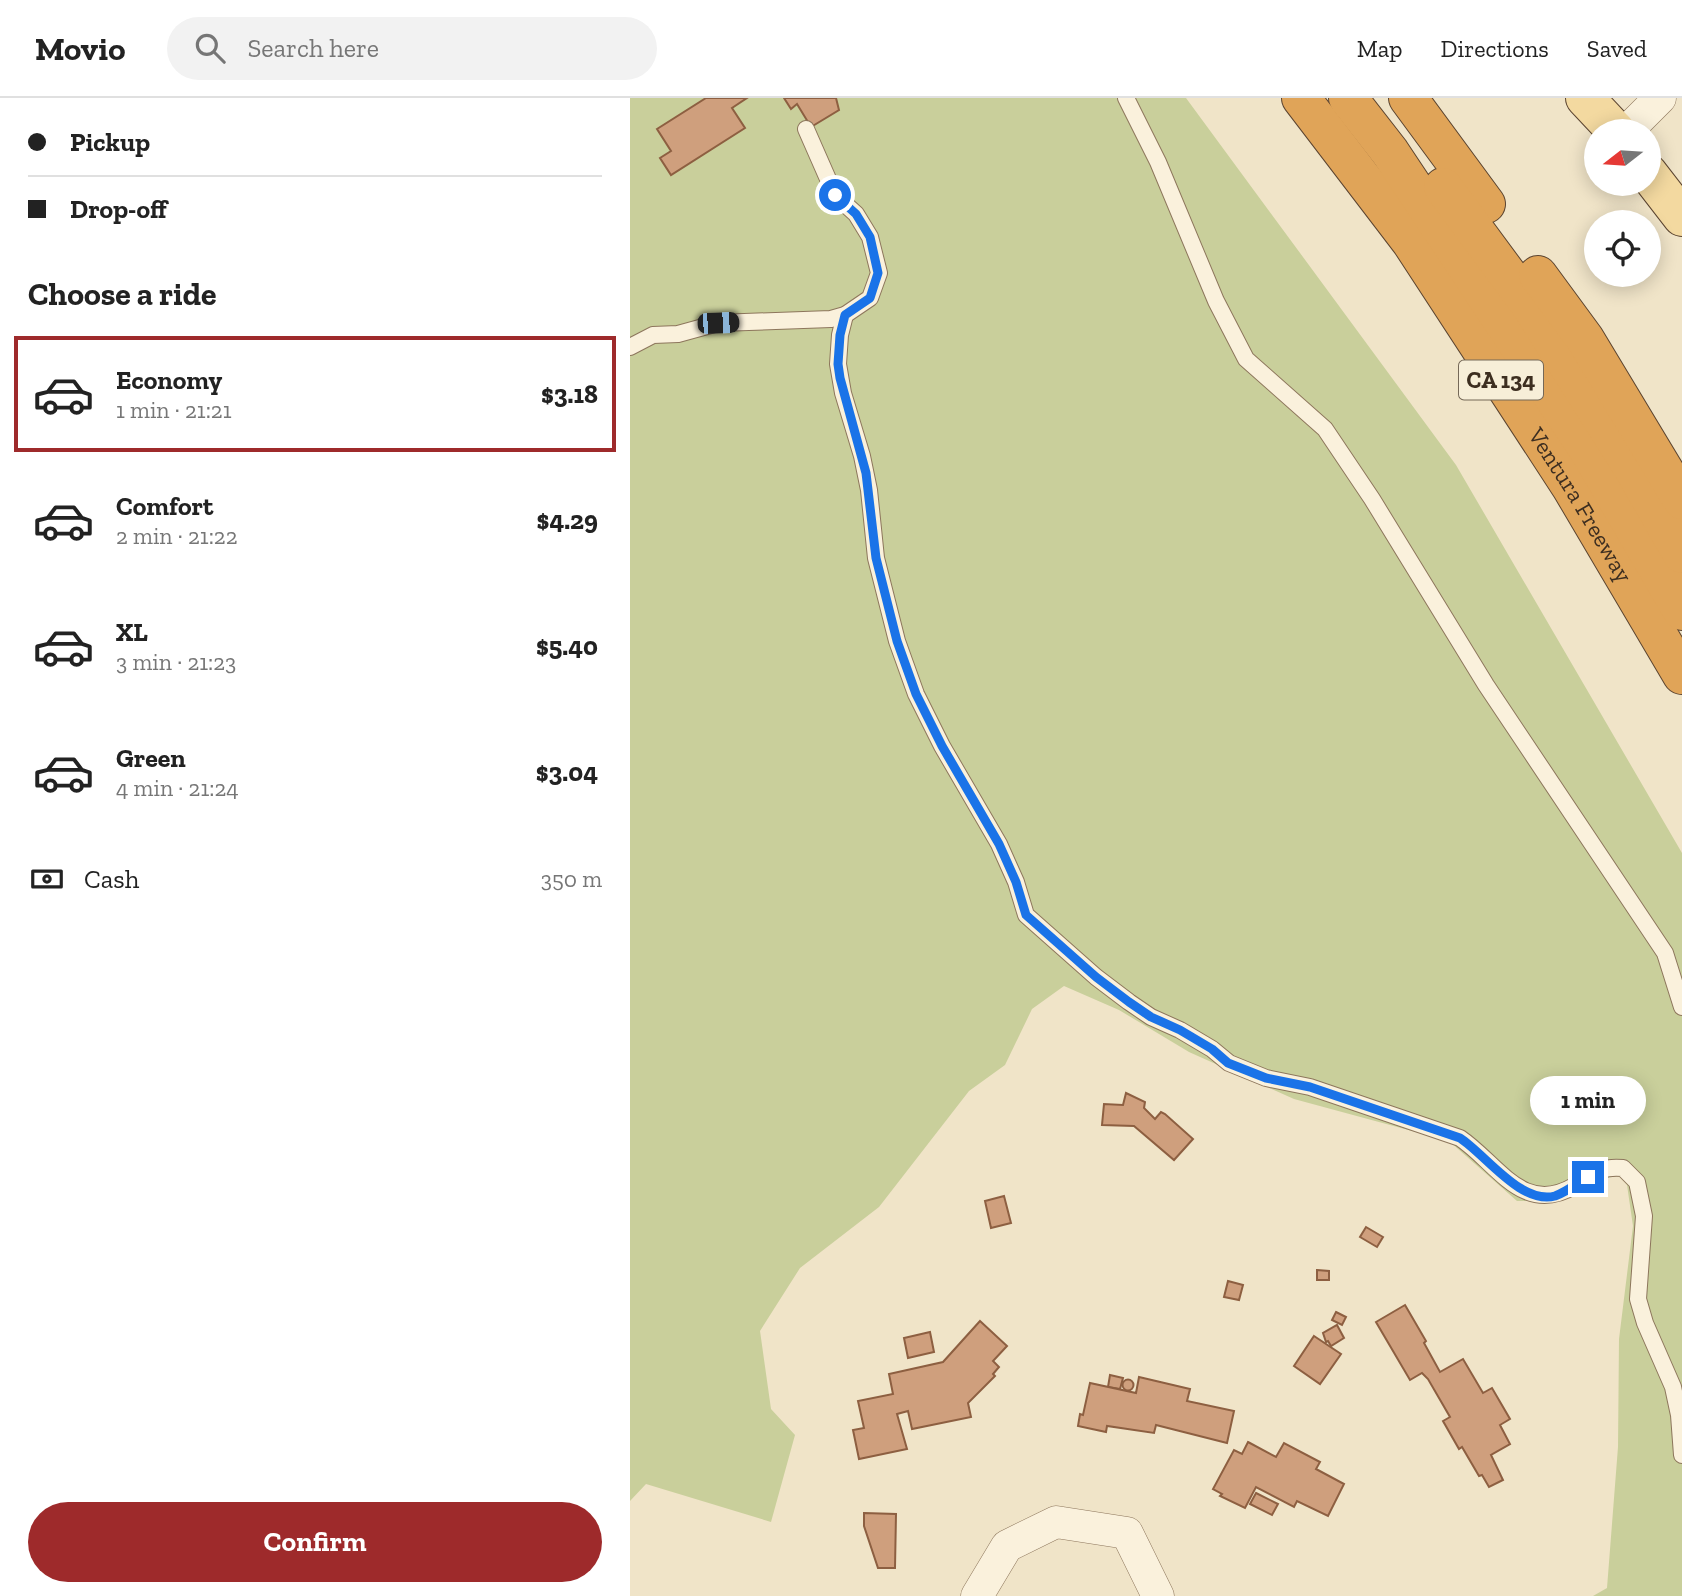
<!DOCTYPE html>
<meta charset="utf-8">
<style>
:root{--surface:#fff;--page:#f2f2f2;--text:#222;--muted:#767676;--line:#e0e0e0;--accent:#9e2a2b}
body{margin:0;font-family:"Zilla Slab",serif;background:var(--page);color:var(--text);height:100vh;display:flex;flex-direction:column;font-size:26px;white-space:nowrap}
*{box-sizing:border-box;margin:0}
p{font-size:23px;color:var(--muted)}
.icon{flex:none;width:38px;height:38px;fill:none;stroke:currentColor;stroke-width:2;stroke-linecap:round;stroke-linejoin:round}
.map{position:relative;flex:1;overflow:hidden}
.side{display:flex;flex-direction:column;background:var(--surface);width:630px}
.side>*{flex:none}
.hud{display:grid;align-content:center;height:154px;padding:0 28px;background:var(--surface)}
.needle{width:46px;rotate:253deg}
.buttons{position:absolute;left:954px;top:21px;display:grid;gap:14px}
.buttons a{display:grid;place-items:center;width:77px;height:77px;border-radius:50%;background:var(--surface);box-shadow:0 4px 18px #0003;font-size:35px}
.end{position:absolute;width:32px;height:32px;margin:-16px;border:9px solid #1a73e8;background:#fff;box-shadow:0 0 0 4px #fff}
.from{border-radius:50%}
.bubble{position:absolute;height:49px;border-radius:24px;background:var(--surface);box-shadow:0 4px 18px #0003;font-size:23px;font-weight:700;line-height:49px;text-align:center}
.car{position:absolute;width:21px;height:42px;margin:-21px -10px;border-radius:9px;box-shadow:0 0 5px 2px #0007;background:linear-gradient(#222 24%,#8ab4d8 0 40%,#222 0 76%,#8ab4d8 0 86%,#222 0)}
.hud b{display:flex;align-items:center;gap:24px;height:66px;font-size:26px}
.hud b+b{border-top:2px solid var(--line)}
.hud i{width:18px;height:18px;background:var(--text)}
ul{padding:0;list-style:none}
li{display:flex;align-items:center;gap:21px;height:116px;margin:0 14px 10px;padding:0 14px;border:4px solid transparent;border-radius:0px}
li div{flex:1}
li b{display:block;font-size:26px}
li em{font-style:normal;font-weight:700}
li.selected{border-color:var(--accent)}
li>.icon{width:63px;height:63px;stroke-width:1.5}
h2{padding:0 28px;font-size:32px;line-height:84px}
.pay{display:flex;align-items:center;gap:18px;height:77px;padding:0 28px;font-size:26px}
.pay p{margin-inline-start:auto}
.action{display:flex;gap:14px;margin-top:auto;padding:14px 28px}
.action a{flex:1;height:80px;border-radius:42px;background:var(--accent);color:#fff;font-size:28px;font-weight:700;line-height:80px;text-align:center}
header{display:flex;align-items:center;gap:42px;box-sizing:border-box;height:98px;padding:0 35px;background:var(--surface);border-bottom:2px solid var(--line)}
header strong{font-size:33px}
nav{display:flex;gap:38px;margin-inline-start:auto;font-size:24px}
.search{width:490px;height:63px;background:var(--page);display:flex;align-items:center;gap:18px;box-sizing:border-box;padding:0 24px;border-radius:38px;color:var(--muted);font-size:26px}
main{display:flex;flex:1;min-height:0}
.map>svg:first-child{display:block}
.green{fill:#c9cf9b}
.building{fill:#cf9f7d;stroke:#8d5f41;stroke-width:2}
.lines{fill:none;stroke-linecap:round;stroke-linejoin:round}
.service-casing{stroke:#8d765c;stroke-width:18}
.minor-casing{stroke:#8d765c;stroke-width:33}
.primary-casing{stroke:#5b4430;stroke-width:40}
.motorway-casing{stroke:#5b4430;stroke-width:40}
.service{stroke:#faf1dc;stroke-width:16}
.minor{stroke:#faf1dc;stroke-width:32}
.primary{stroke:#f3d9a0;stroke-width:38}
.motorway{stroke:#e0a458;stroke-width:38}
.route{stroke:#1a73e8;stroke-width:9}
.labels{text-anchor:middle;stroke-width:5;stroke-linejoin:round;paint-order:stroke}
.shield{fill:#f7eed8;stroke:#756857;stroke-width:2}
.shield-label{font-size:23px;font-weight:bold;fill:#3d2e20}
.street-label{font-size:24px;fill:#3d2e20;stroke:#f7eed8}
</style>
<header>
<strong>Movio</strong>
<div class="search"><svg class="icon" aria-label="search" viewBox="0 0 24 24"><circle cx="10" cy="10" r="6"/><path d="M15 15l6 6"/></svg>Search here</div>
<nav><a>Map</a><a>Directions</a><a>Saved</a></nav>
</header>
<main>
<section class="side">
<div class="hud">
<b><i class="from"></i>Pickup</b>
<b><i></i>Drop-off</b>
</div>
<h2>Choose a ride</h2>
<ul>
<li class="selected"><svg class="icon" aria-label="car" viewBox="0 0 24 24"><path d="M5 17H2v-5l4-1 3-4h7l3 4 3 1v5h-3M9 17h6M6 11h13"/><circle cx="7" cy="17" r="2"/><circle cx="17" cy="17" r="2"/></svg><div><b>Economy</b><p>1 min · 21:21</p></div><em>$3.18</em></li>
<li><svg class="icon" aria-label="car" viewBox="0 0 24 24"><path d="M5 17H2v-5l4-1 3-4h7l3 4 3 1v5h-3M9 17h6M6 11h13"/><circle cx="7" cy="17" r="2"/><circle cx="17" cy="17" r="2"/></svg><div><b>Comfort</b><p>2 min · 21:22</p></div><em>$4.29</em></li>
<li><svg class="icon" aria-label="car" viewBox="0 0 24 24"><path d="M5 17H2v-5l4-1 3-4h7l3 4 3 1v5h-3M9 17h6M6 11h13"/><circle cx="7" cy="17" r="2"/><circle cx="17" cy="17" r="2"/></svg><div><b>XL</b><p>3 min · 21:23</p></div><em>$5.40</em></li>
<li><svg class="icon" aria-label="car" viewBox="0 0 24 24"><path d="M5 17H2v-5l4-1 3-4h7l3 4 3 1v5h-3M9 17h6M6 11h13"/><circle cx="7" cy="17" r="2"/><circle cx="17" cy="17" r="2"/></svg><div><b>Green</b><p>4 min · 21:24</p></div><em>$3.04</em></li>
</ul>
<div class="pay"><svg class="icon" aria-label="cash" viewBox="0 0 24 24"><path d="M3 7h18v10H3z"/><circle cx="12" cy="12" r="2"/></svg>Cash<p>350 m</p></div>
<div class="action"><a>Confirm</a></div>
</section>
<div class="map">
<svg width="1052" height="1498" viewBox="0 0 1052 1498">
<rect width="100%" height="100%" fill="#f0e4c8"/>
<path class="green" d="M0 0H556L826 367 1052 755V1498H963L977 1490 988 1349 989 1241 1003 1128 997 1087 989 1078 962 1082 922 1103H887L819 1043 664 1001 559 954 489 912 434 888 402 911 375 967 339 993 249 1109 170 1170 130 1233 141 1311 165 1337 141 1424 16 1386 0 1403Z"/>
<g class="building">
<path d="M76 0H117L102 10 115 30 41 77 30 60 41 53 27 31Z"/>
<path d="M154 0H206L209 12 181 29 167 6 161 11Z"/>
<path d="M496 995 515 1004 514 1010 525 1021 531 1014 535 1016 563 1041 544 1062 504 1028 472 1027 474 1006 493 1007Z"/>
<path d="M374 1098 381 1125 361 1130 355 1103Z"/>
<path d="M736 1129 753 1139 747 1149 730 1139Z"/>
<path d="M687 1172 699 1173V1182H687Z"/>
<path d="M598 1183 613 1187 609 1202 594 1199Z"/>
<path d="M775 1207 796 1243 794 1245 810 1274 833 1261 853 1295 862 1290 880 1321 870 1327 880 1346 861 1357 873 1382 859 1389 852 1377 849 1378 832 1349 829 1351 813 1323 820 1319 798 1281 792 1275 780 1282 746 1224Z"/>
<path d="M706 1214 716 1219 712 1227 702 1222Z"/>
<path d="M350 1223 377 1248 363 1263 369 1269 363 1276 365 1278 338 1305 341 1319 282 1331 278 1313 267 1316 277 1351 229 1361 223 1332 234 1330 228 1303 263 1296 259 1276 313 1264Z"/>
<path d="M707 1227 714 1240 701 1248 698 1243 696 1244 693 1235Z"/>
<path d="M300 1234 304 1254 278 1260 274 1240Z"/>
<path d="M684 1238 711 1256 690 1286 664 1268Z"/>
<path d="M480 1277 493 1280 490 1291 478 1289Z"/>
<path d="M509 1279 560 1291 557 1303 604 1313 597 1345 526 1327 524 1335 477 1328 476 1334 448 1328 450 1316 453 1317 460 1285 506 1295Z"/>
<circle cx="498" cy="1287" r="5.5"/>
<path d="M618 1344 646 1359 654 1345 690 1364 686 1371 714 1386 698 1418 667 1403 664 1409 626 1389 615 1410 590 1398 592 1396 583 1391 604 1352 612 1356Z"/>
<path d="M626 1395 648 1406 642 1417 620 1406Z"/>
<path d="M234 1415 266 1416 265 1470H248L234 1428Z"/>
</g>
<g class="lines">
<g class="service-casing">
<g id="service">
<path d="M496 0 528 64 586 203 616 261 695 331 742 401 856 587 1035 855 1052 909"/>
<path d="M215 217 210 237 208 266 213 295 232 358 239 392 246 460 267 543 286 596 312 648 369 746 386 784 396 817 466 879 499 904 521 919 550 932 582 951 599 965 636 980 680 989 830 1040C868 1066 893 1118 944 1088 964 1076 968 1068 993 1070L1007 1084 1014 1118 1008 1201 1015 1225 1043 1289 1049 1317 1052 1357"/>
<path d="M0 249 23 237 48 236 88 225 201 221 215 217 240 200 249 175 240 139 226 116 205 97 176 31"/>
</g>
</g>
<g class="minor-casing">
<g id="minor">
<path d="M997 33 1030 0"/>
<path d="M347 1498 377 1448 426 1424 497 1435 528 1498"/>
</g>
</g>
<g class="primary-casing">
<g id="primary">
<path d="M955 0 986 33"/>
<path d="M1018 75 1052 119"/>
</g>
</g>
<g class="motorway-casing">
<g id="motorway">
<path id="s1" d="M671 0 781 144 941 389 1052 577"/>
<path d="M718 0 760 54 959 353 1052 513"/>
<path d="M778 0 856 106"/>
<path d="M813 89 900 207 1002 369 1052 456"/>
<path d="M908 177 955 241 1052 402"/>
</g>
</g>
<use href="#service" class="service"/>
<use href="#minor" class="minor"/>
<use href="#primary" class="primary"/>
<use href="#motorway" class="motorway"/>
</g>
<g class="lines">
<path class="route" d="M205 97 226 116 240 139 248 175 240 200 215 217 210 237 208 266 210 280 236 375 246 460 267 543 286 596 312 648 369 746 386 784 396 817 466 879 499 904 521 919 550 932 582 951 598 965 636 980 680 989 830 1040C856 1057 891 1107 925 1098 936 1094 948 1085 958 1079"/>
</g>
<g class="labels">
<rect class="shield" x="829" y="262.5" width="84" height="39" rx="5"/>
<g class="shield-label">
<text x="871" y="290">CA 134</text>
</g>
<g class="street-label">
<text dy="8" stroke="none"><textPath href="#s1" startOffset="494">Ventura Freeway</textPath></text>
</g>
</g>
</svg>
<div class="buttons">
<a><svg class="needle" viewBox="-14 -14 28 28"><path d="M0-13l5 13h-10z" fill="#e53935"/><path d="M0 13l5-13h-10z" fill="#767676"/></svg></a>
<a><svg class="icon" aria-label="locate" viewBox="0 0 24 24"><circle cx="12" cy="12" r="6"/><path d="M12 2v4M12 18v4M2 12h4M18 12h4"/></svg></a>
</div>
<i class="end from" style="left:205px;top:97px"></i>
<i class="end" style="left:958px;top:1079px"></i>
<div class="bubble" style="left:900px;top:978px;width:116px">1 min</div>
<i class="car" style="left:88px;top:225px;rotate:88deg"></i>
</div>
</main>
